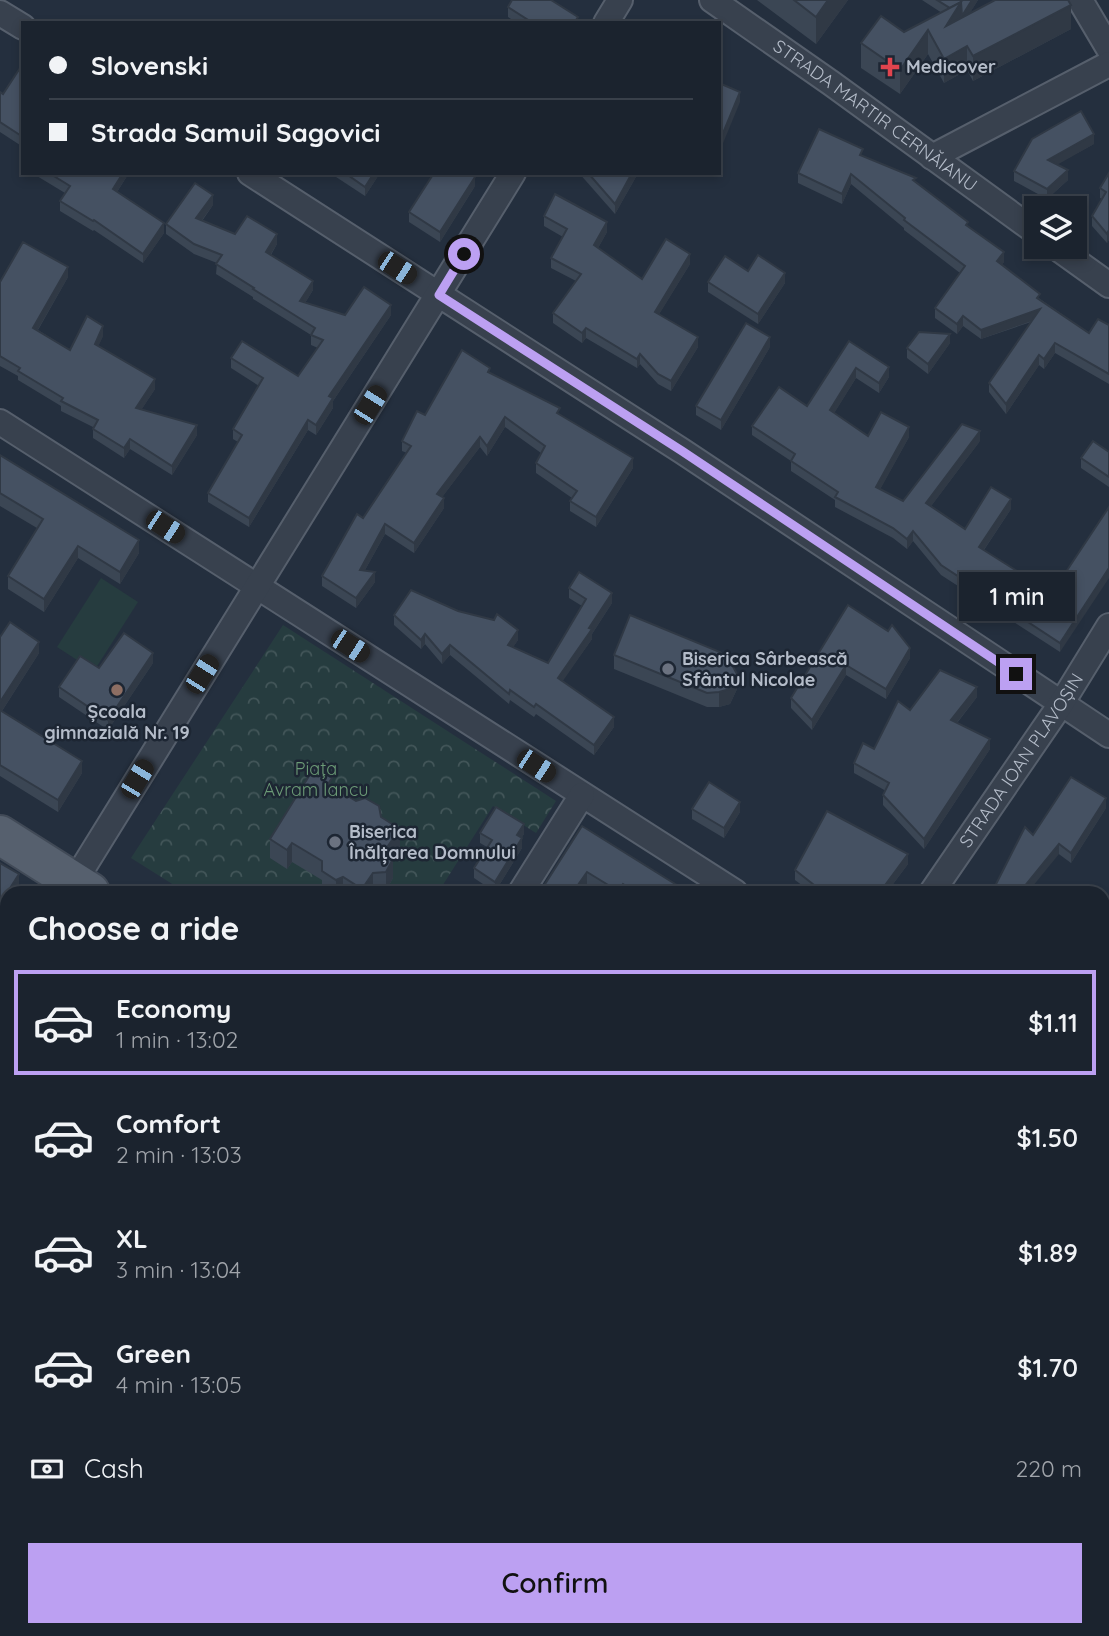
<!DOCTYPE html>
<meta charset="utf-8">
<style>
:root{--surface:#1b232e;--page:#242b36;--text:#f1f3f6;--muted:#a0a4aa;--line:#39404a;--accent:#bca0f2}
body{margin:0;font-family:Quicksand,sans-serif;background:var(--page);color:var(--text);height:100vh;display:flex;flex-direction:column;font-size:26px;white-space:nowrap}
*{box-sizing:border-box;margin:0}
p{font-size:23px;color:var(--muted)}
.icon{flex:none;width:38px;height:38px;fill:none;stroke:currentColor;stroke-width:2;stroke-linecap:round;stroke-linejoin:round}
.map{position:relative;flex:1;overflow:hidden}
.side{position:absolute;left:0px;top:886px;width:1110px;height:751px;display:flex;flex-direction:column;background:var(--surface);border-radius:21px 21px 0 0;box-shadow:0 4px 10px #0003,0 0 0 2px var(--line)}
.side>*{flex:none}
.hud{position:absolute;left:21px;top:21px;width:700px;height:154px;border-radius:0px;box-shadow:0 4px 10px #0003,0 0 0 2px var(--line);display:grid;align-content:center;height:154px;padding:0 28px;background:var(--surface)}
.buttons{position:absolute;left:1024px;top:196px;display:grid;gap:14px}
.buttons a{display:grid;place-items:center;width:63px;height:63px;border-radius:0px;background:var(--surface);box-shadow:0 4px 10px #0003,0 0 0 2px var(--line);font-size:35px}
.end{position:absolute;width:32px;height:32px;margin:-16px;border:9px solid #bca0f2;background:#111;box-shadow:0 0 0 4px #111}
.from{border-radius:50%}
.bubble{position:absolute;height:49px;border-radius:0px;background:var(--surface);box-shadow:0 4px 10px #0003,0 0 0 2px var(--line);font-size:23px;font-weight:600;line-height:49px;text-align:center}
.car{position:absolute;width:21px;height:42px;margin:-21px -10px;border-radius:9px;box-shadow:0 0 5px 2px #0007;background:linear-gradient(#222 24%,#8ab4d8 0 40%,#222 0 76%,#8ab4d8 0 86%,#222 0)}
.hud b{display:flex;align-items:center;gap:24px;height:66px;font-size:26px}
.hud b+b{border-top:2px solid var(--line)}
.hud i{width:18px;height:18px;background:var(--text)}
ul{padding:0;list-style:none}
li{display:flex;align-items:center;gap:21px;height:105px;margin:0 14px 10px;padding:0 14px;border:4px solid transparent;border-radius:0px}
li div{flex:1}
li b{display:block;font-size:26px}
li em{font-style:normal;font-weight:600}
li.selected{border-color:var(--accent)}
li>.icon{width:63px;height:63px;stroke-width:1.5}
h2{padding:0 28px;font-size:32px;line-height:84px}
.pay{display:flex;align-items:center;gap:18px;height:77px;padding:0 28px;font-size:26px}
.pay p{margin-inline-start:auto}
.cta{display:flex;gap:14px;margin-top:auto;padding:14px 28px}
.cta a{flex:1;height:80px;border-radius:0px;background:var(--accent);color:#111;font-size:28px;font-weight:600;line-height:80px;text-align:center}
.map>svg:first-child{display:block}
.park{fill:url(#park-crowns)}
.garden{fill:#263c3f}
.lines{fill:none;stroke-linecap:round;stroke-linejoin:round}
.street-casing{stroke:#565f6c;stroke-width:28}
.primary-casing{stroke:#414a57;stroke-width:42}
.street{stroke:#38414e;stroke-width:24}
.primary{stroke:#56606e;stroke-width:38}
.wall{fill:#3b4654}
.shaded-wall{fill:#303945}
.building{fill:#455162;stroke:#303945;stroke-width:2}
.route{stroke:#bca0f2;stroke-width:9}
.health-dot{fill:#e0444e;stroke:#1d2633;stroke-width:2.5}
.worship-dot{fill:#6b7280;stroke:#1d2633;stroke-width:2.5}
.education-dot{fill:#8d6e63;stroke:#1d2633;stroke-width:2.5}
.labels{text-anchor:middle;stroke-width:5;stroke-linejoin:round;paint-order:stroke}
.poi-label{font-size:18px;font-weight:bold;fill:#b4bcc9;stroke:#1d2633;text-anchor:start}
.street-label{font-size:18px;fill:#b4bcc9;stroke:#1d2633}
.park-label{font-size:18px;fill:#6b9a76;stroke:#1d2633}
</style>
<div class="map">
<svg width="1109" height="1636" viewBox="0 0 1109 1636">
<defs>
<pattern id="park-crowns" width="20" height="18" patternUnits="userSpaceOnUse" patternTransform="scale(1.75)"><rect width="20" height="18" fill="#263c3f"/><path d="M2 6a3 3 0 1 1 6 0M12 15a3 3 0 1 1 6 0" fill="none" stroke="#435659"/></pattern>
</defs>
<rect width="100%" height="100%" fill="#242f3e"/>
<path class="park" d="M283 625 556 801 536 833 493 806 439 891 441 892H185L131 858Z"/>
<path class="garden" d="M101 578 138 602 94 671 57 647Z"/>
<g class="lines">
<g class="street-casing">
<g id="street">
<path id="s1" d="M712 0 831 83 1036 232"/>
<path d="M1080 0 1109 49"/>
<path d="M0 13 23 27"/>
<path d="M606 23 620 0"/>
<path d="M932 157 1109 64"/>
<path d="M250 173 682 451 1109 735"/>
<path d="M1056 247 1109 285"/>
<path d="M0 422 735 892"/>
<path d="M68 892 513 173"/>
<path d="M521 892 582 795"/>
<path id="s2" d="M932 892 1061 704 1109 626"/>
<path d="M0 994 7 983"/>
<path d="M1102 1134 1109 1138"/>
<path d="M0 1252 7 1257"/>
<path d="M611 1629 621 1636"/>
<path d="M452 1636 457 1629"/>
</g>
</g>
<g class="primary-casing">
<g id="primary">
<path d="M0 835 90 892"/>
<path d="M1102 1548 1109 1552"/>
</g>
</g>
<use href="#street" class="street"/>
<use href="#primary" class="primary"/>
</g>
<g class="wall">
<path d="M757 0H848L816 44Z"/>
<path d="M922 0H978L969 14 1071 29 973 81 967 70 944 83 928 54 900 94 861 68V43L904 32 942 13Z"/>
<path d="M508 7 578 23H517L508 17Z"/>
<path d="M23 65V147L0 132V92L3 94Z"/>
<path d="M1094 144 1057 164 1068 180 1047 199 1014 181V171Z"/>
<path d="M23 152V168L20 166V156Z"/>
<path d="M863 156 916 182 968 226 1004 262 1002 264 1040 299 1089 333 1109 325V384L1055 353 1044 369 1039 365 1006 414 989 392V383L1031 322 981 339 963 326 957 334 935 318V308L960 273 904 230V228L851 184 842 204 798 183V173Z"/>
<path d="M32 173H129L117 192 164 233 143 263 94 230 93 231 60 211V201L65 193Z"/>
<path d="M330 173H380L365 196Z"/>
<path d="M579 173H637V175L615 214Z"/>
<path d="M1109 173V240L1107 243 1092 226V216L1102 199 1100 198V188Z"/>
<path d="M475 186 440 242 409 222V212Z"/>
<path d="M213 205 202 221 235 234 277 244 271 255 313 290 305 303 345 315H391L333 401V408L316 435 308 430 249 527 208 502V493L238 442 233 439V429L259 386 231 368V358L298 376 318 348 311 345V335L253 299V297L216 274 217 263 194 254 166 234V224Z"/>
<path d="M544 216 607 232 598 248 642 279 690 264 659 314 698 347 671 391 658 384 640 364 637 368 586 338 582 343 553 323V313L576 281 551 268V258L563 237 544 226Z"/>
<path d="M68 277 38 330 70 350 103 336 98 346 155 389 141 410 197 435 172 475 130 449 124 458 93 438V427L61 411V406L18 380V376L0 366V282Z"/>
<path d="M708 282 785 283 758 324 708 292Z"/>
<path d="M849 341 889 377 879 393 856 378 834 413 868 436 909 437 880 489 903 501 980 441 931 506 965 529 1011 509 984 550 1052 593 1109 507 1060 652 941 575 913 541 907 549 893 538 835 507V500L791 471V461L752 435V426L807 406Z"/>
<path d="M950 343 928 374 907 358V348Z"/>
<path d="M770 347 721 430 696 415V406Z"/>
<path d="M490 373 560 415 633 468 596 527 570 511V501L572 498 536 473V463L541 453 505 427 487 456 480 447 442 497 444 508 414 553 385 534 365 570 375 582 356 608 322 586V576L363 518 407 453 402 451V441L425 415Z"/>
<path d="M1109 452V487L1081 468V458Z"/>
<path d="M0 455 139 553 120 584 78 558 44 612 8 589V576L37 528 0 506Z"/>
<path d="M569 588 612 603 592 634V639L562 681 614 727 594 755 536 714 534 717 510 700 509 704 450 655 442 664 425 644 421 649 394 625V615L518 640 513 647 548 663 582 606 569 598Z"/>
<path d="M848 605 910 658 886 699 846 675 812 730 791 708V698Z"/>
<path d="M0 637 39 653 2 711 82 773 58 812 0 776Z"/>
<path d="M614 655 737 689 730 704 719 707H707L614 669Z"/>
<path d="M153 663 108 730 59 697V687L99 668Z"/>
<path d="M977 697 957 723 990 749 924 849 883 805V795L886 791 854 773V763L874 749 910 710Z"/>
<path d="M332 786 381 817 400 849 393 858V878L386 891 372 892H326L322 890V880L292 862 287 869 270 858V839Z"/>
<path d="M1106 808 1071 863 1033 835Z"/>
<path d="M692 809 740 812 724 838 692 819Z"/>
<path d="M582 826 688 892H600L587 884 581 892H540Z"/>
<path d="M480 833 524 834 522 837V848L495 892 474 878V868L487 847 480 843Z"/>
<path d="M908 864 887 892H811L795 880V870Z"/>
<path d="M7 1015V1079L4 1077 0 1083Z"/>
<path d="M1102 1036 1109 1039V1090L1102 1086Z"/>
<path d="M0 1109 7 1113V1167L3 1174 0 1173Z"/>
<path d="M7 1314V1368L0 1365V1329Z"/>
<path d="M1109 1362V1498L1102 1494V1372Z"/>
<path d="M7 1380V1411L0 1407V1395Z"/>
<path d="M359 1629H419L415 1636 409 1632 406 1636H358Z"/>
<path d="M688 1629H776L780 1632 812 1636H698Z"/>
<path d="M869 1629H954L960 1636H879Z"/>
<path d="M1045 1629H1102L1109 1636H1085L1078 1632 1075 1636H1051L1045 1632Z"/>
</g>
<g class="shaded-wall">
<path d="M828 0H848L816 44V17Z"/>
<path d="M972 0H978L962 26V16Z"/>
<path d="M961 2V27L946 26Z"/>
<path d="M1071 5V29L973 81V56Z"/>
<path d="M928 30V54L900 94V70Z"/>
<path d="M967 46V70L944 83V59Z"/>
<path d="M740 92V102L719 153V143Z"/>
<path d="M1094 134V144L1048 170V160Z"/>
<path d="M1068 170V180L1047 199V189Z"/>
<path d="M123 173H129L113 198V189Z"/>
<path d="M374 173H380L365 196V187Z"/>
<path d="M632 173H637V175L615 214V204Z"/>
<path d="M851 174V184L842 204V194Z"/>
<path d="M475 177V186L440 242V232Z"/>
<path d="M213 195V205L196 228V218Z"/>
<path d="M607 222V232L594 255V245Z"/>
<path d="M164 223V233L143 263V254Z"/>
<path d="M1109 230V240L1107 243V234Z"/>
<path d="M277 234V244L266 262V252Z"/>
<path d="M1004 252V262L997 271V261Z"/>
<path d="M690 254V264L655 321V312Z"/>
<path d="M68 267V277L33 338V328Z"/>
<path d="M785 273V283L758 324V314Z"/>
<path d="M313 281V290L300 311V301Z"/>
<path d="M391 305V315L333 401V408L316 435V425L329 396Z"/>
<path d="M1040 309V318L981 339V330Z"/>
<path d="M963 316V326L957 334V324Z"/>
<path d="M103 326V336L95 354V344Z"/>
<path d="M586 328V338L582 343V333Z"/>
<path d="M950 334V343L928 374V364Z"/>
<path d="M698 337V347L671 391V381Z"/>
<path d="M770 337V347L721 430V420Z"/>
<path d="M1055 343V353L1044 369V359Z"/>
<path d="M640 354V364L637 368V359Z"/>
<path d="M1039 355V365L1006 414V404Z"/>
<path d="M889 367V377L879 393V383Z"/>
<path d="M856 368V378L830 420V410Z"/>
<path d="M155 379V389L136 418V408Z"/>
<path d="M505 417V427L487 456V446Z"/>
<path d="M308 420V430L249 527V518Z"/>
<path d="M197 425V435L172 475V466Z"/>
<path d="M909 427V437L876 497V487Z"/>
<path d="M980 431V441L926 513V503Z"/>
<path d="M480 437V447L437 504V494Z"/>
<path d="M130 439V449L124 458V448Z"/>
<path d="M633 458V468L596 527V517Z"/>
<path d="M444 498V508L414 553V543Z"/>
<path d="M1011 499V509L979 557V547Z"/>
<path d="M385 524V534L360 579V570Z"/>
<path d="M913 531V541L907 549V539Z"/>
<path d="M139 540V553L120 584V572Z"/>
<path d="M78 546V558L44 612V599Z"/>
<path d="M1109 568V578L1060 652V643Z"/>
<path d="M375 572V582L356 608V598Z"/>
<path d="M612 593V603L592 634V639L558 688V678Z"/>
<path d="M518 630V640L508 655V645Z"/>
<path d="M425 634V644L421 649V640Z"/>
<path d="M39 642V653L0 714V702Z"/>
<path d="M450 645V655L442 664V654Z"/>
<path d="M910 648V658L886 699V689Z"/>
<path d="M153 653V663L108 730V720Z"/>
<path d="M846 665V675L812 730V720Z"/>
<path d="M737 674V689L730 704 719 707V692Z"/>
<path d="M977 687V697L951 730V720Z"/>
<path d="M614 717V727L594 755V745Z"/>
<path d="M990 739V749L924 849V839Z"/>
<path d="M82 761V773L58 812V800Z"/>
<path d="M1106 798V808L1071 863V853Z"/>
<path d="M740 802V812L724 838V828Z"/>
<path d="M524 824V834L517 845V835Z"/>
<path d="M400 829V849L388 865V846Z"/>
<path d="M522 838V848L495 892V882Z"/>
<path d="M292 843V862L287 869V850Z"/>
<path d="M1059 844V854L1028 892H1020Z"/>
<path d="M908 854V864L887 892H880Z"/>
<path d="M393 859V878L386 891V872Z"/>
<path d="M587 872V884L581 892H573Z"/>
<path d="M373 873V892H362V889Z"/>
<path d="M19 874V887L15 892H7Z"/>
<path d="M343 877V892H336V880Z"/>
<path d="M623 884V892H618V891Z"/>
<path d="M7 893V905L0 916V904Z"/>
<path d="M1109 988V997L1102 1006V997Z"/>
<path d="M4 1062V1077L0 1083V1068Z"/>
<path d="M7 1159V1167L3 1174V1166Z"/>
<path d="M1109 1277V1288L1102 1298V1288Z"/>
<path d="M404 1629H409V1632L406 1636H400Z"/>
<path d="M532 1629H535V1633L533 1636H527Z"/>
<path d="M808 1629H816L811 1636 806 1632Z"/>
<path d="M1072 1629H1078V1632L1075 1636H1069Z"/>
</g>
<g class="building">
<path d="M512 0H551L578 17 574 23H533L508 7Z"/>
<path d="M794 0H828L816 17Z"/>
<path d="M937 0H972L962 16 961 2 950 8Z"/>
<path d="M995 0H1068L1071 5 973 56 967 46 944 59 928 30 900 70 861 43 881 16 904 32 961 2 946 26Z"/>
<path d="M22 65H23V137L0 122V92L3 94Z"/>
<path d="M719 83 740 92 719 143Z"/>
<path d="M1081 111 1094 134 1048 160 1068 170 1047 189 1014 171 1032 139Z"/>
<path d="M819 129 863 149 860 155 916 178 913 180 968 222 966 225 1004 252 997 261 1040 294 1037 298 1089 333 1098 319 1109 325V374L1055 343 1044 359 1039 355 1006 404 989 383 1040 309 981 330 963 316 957 324 935 308 965 266 904 220 905 218 851 174 842 194 798 173Z"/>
<path d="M49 173H123L113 189 164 223 143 254 94 220 93 221 60 201 70 186Z"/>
<path d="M345 173H374L365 187Z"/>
<path d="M434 173H470L475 177 440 232 409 212Z"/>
<path d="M588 173H632L615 204Z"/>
<path d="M1109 173V230L1107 234 1092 216 1106 192 1100 188Z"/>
<path d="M195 183 213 195 196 218 235 234 247 216 277 234 266 252 313 281 300 301 345 315 364 287 391 305 329 396 333 398 316 425 308 420 249 518 208 493 242 435 233 429 263 378 231 358 242 341 298 376 323 340 311 335 315 328 253 289 254 288 216 264 222 255 194 244 166 224Z"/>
<path d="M555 194 607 222 594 245 642 279 666 239 690 254 655 312 698 337 671 381 658 374 640 354 637 359 586 328 582 333 553 313 581 274 551 258 567 229 544 216Z"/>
<path d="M23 242 68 267 33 328 70 350 87 316 103 326 95 344 155 379 136 408 197 425 172 466 130 439 124 448 93 429 98 420 61 401 63 398 18 371 20 368 0 356V282Z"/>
<path d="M758 255 785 273 758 314 708 282 725 256 748 271Z"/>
<path d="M746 323 770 337 721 420 696 406Z"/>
<path d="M919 332 950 334 928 364 907 348Z"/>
<path d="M849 341 889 367 879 383 856 368 830 410 868 436 881 412 909 427 876 487 903 501 962 424 980 431 926 503 965 529 991 487 1011 499 979 547 1052 593 1109 507V568L1060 643 941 565 913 531 907 539 893 528 835 497 838 492 791 461 795 454 752 426 779 387 807 406Z"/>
<path d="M462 350 490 368 488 372 560 408 557 413 633 458 596 517 570 501 577 491 536 463 545 446 505 417 487 446 480 437 437 494 444 498 414 543 385 524 360 570 375 572 356 598 322 576 357 514 363 518 411 446 402 441 417 411 425 415Z"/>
<path d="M1093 441 1109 452V477L1081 458Z"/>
<path d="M0 455 139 540 120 572 78 546 44 599 8 576 43 519 0 493Z"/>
<path d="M579 572 612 593 589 628 592 629 558 678 614 717 594 745 536 704 534 707 510 690 509 694 450 645 442 654 425 634 421 640 394 615 411 590 458 611 494 620 497 614 518 630 508 645 548 663 586 599 569 588Z"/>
<path d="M848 605 888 631 892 625 910 648 886 689 846 665 812 720 791 698Z"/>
<path d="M630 615 720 652 731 663 737 674 730 689 719 692 707 693 614 655Z"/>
<path d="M10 622 39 642 0 702V637Z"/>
<path d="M124 633 153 653 108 720 59 687 80 656 99 668Z"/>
<path d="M940 670 977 687 951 720 990 739 924 839 883 795 889 783 854 763 863 743 874 749 898 701 910 710Z"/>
<path d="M0 710 82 761 58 800 0 765Z"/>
<path d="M314 768 332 778 328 784 356 801 365 798 379 806 381 817 400 829 388 846 393 859 386 872 373 873 362 889 343 877 336 880 322 871V861L292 843 287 850 270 839Z"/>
<path d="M1071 777 1106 798 1071 853 1059 844 1020 892H992L1025 827 1033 835Z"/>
<path d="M709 782 740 802 724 828 692 809Z"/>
<path d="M496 807 524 824 517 835 522 838 495 882 474 868 492 840 480 833Z"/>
<path d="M827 811 908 854 880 892H823L795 870Z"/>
<path d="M582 826 688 892H636L623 884 618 891 587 872 573 892H540Z"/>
<path d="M0 863 19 874 0 904Z"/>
<path d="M1102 974 1109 978V988L1102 997Z"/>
<path d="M7 1015V1064L4 1062 0 1068V1026Z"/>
<path d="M1102 1036 1109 1039V1080L1102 1076Z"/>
<path d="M0 1109 7 1113V1159L3 1166 0 1165Z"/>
<path d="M1102 1180 1107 1183 1106 1185 1109 1187V1277L1102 1288Z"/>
<path d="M7 1314V1359L0 1355V1329Z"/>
<path d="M1109 1362V1487L1102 1483V1372Z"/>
<path d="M7 1380V1401L0 1398V1395Z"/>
<path d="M1102 1574 1109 1578V1580L1106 1585 1109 1587V1636H1106L1094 1629H1102Z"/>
<path d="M0 1620 7 1622V1629H34L42 1631V1629H65L63 1636H0Z"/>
<path d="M359 1629H404L400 1636H361L363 1633 358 1631Z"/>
<path d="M499 1629H532L527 1636H495Z"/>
<path d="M568 1629H574L585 1636H564Z"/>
<path d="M710 1629H776L780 1632 782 1629H808L806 1632 812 1636H721Z"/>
<path d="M887 1629H954L960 1633 958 1636H897Z"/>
<path d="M1059 1629H1072L1069 1636Z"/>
</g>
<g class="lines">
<path class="route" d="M464 254 439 295 682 451 1016 674"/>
</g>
<path class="health-dot" d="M886.5 56.5h7v7h7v7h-7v7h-7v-7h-7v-7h7z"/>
<g class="worship-dot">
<circle cx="668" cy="669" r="7"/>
<circle cx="335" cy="842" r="7"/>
</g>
<circle class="education-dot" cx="117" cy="690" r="7"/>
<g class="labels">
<g class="poi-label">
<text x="906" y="73">Medicover</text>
<text x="682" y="665">Biserica Sârbească<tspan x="682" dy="21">Sfântul Nicolae</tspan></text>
<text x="117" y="718" text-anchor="middle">Școala<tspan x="117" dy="21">gimnazială Nr. 19</tspan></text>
<text x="349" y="838">Biserica<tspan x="349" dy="21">Înălțarea Domnului</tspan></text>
</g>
<g class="street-label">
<text dy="6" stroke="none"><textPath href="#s1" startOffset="200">STRADA MARTIR CERNĂIANU</textPath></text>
<text dy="6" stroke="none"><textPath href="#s2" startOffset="159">STRADA IOAN PLAVOȘIN</textPath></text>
</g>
<g class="park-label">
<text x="316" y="775">Piața<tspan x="316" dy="21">Avram Iancu</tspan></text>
</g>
</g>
</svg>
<div class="buttons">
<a><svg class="icon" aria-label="layers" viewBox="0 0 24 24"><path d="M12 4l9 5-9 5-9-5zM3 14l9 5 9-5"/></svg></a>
</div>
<i class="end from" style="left:464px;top:254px"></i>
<i class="end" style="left:1016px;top:674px"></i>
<div class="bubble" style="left:959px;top:572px;width:116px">1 min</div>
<i class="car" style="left:397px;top:268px;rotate:123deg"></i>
<i class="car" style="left:370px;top:405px;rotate:32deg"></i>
<i class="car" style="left:165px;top:527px;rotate:123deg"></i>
<i class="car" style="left:350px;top:646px;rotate:123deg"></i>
<i class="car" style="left:202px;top:674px;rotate:32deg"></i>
<i class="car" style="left:536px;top:766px;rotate:123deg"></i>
<i class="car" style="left:137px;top:779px;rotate:31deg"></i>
<div class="hud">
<b><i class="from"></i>Slovenski</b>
<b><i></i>Strada Samuil Sagovici</b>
</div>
<section class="side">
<h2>Choose a ride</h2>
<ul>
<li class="selected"><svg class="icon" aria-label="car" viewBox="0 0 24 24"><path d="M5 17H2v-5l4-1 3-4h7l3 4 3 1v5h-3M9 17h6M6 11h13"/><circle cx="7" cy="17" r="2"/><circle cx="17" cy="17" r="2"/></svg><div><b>Economy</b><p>1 min · 13:02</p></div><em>$1.11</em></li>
<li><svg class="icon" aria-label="car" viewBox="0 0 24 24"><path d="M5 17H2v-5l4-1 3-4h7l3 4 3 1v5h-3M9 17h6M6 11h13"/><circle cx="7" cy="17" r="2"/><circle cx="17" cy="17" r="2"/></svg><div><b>Comfort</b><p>2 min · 13:03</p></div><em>$1.50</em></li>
<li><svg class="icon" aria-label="car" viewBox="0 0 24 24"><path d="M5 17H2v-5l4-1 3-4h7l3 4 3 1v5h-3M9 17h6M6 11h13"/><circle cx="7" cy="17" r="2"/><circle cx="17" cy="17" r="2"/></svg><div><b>XL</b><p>3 min · 13:04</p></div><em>$1.89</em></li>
<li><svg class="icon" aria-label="car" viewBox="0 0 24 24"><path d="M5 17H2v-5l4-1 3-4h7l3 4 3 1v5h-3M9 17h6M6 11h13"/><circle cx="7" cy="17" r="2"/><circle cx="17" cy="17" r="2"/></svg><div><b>Green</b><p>4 min · 13:05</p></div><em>$1.70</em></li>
</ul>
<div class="pay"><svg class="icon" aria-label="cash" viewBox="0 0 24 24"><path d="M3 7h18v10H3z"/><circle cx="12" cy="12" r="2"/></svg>Cash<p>220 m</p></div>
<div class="cta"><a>Confirm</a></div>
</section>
</div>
